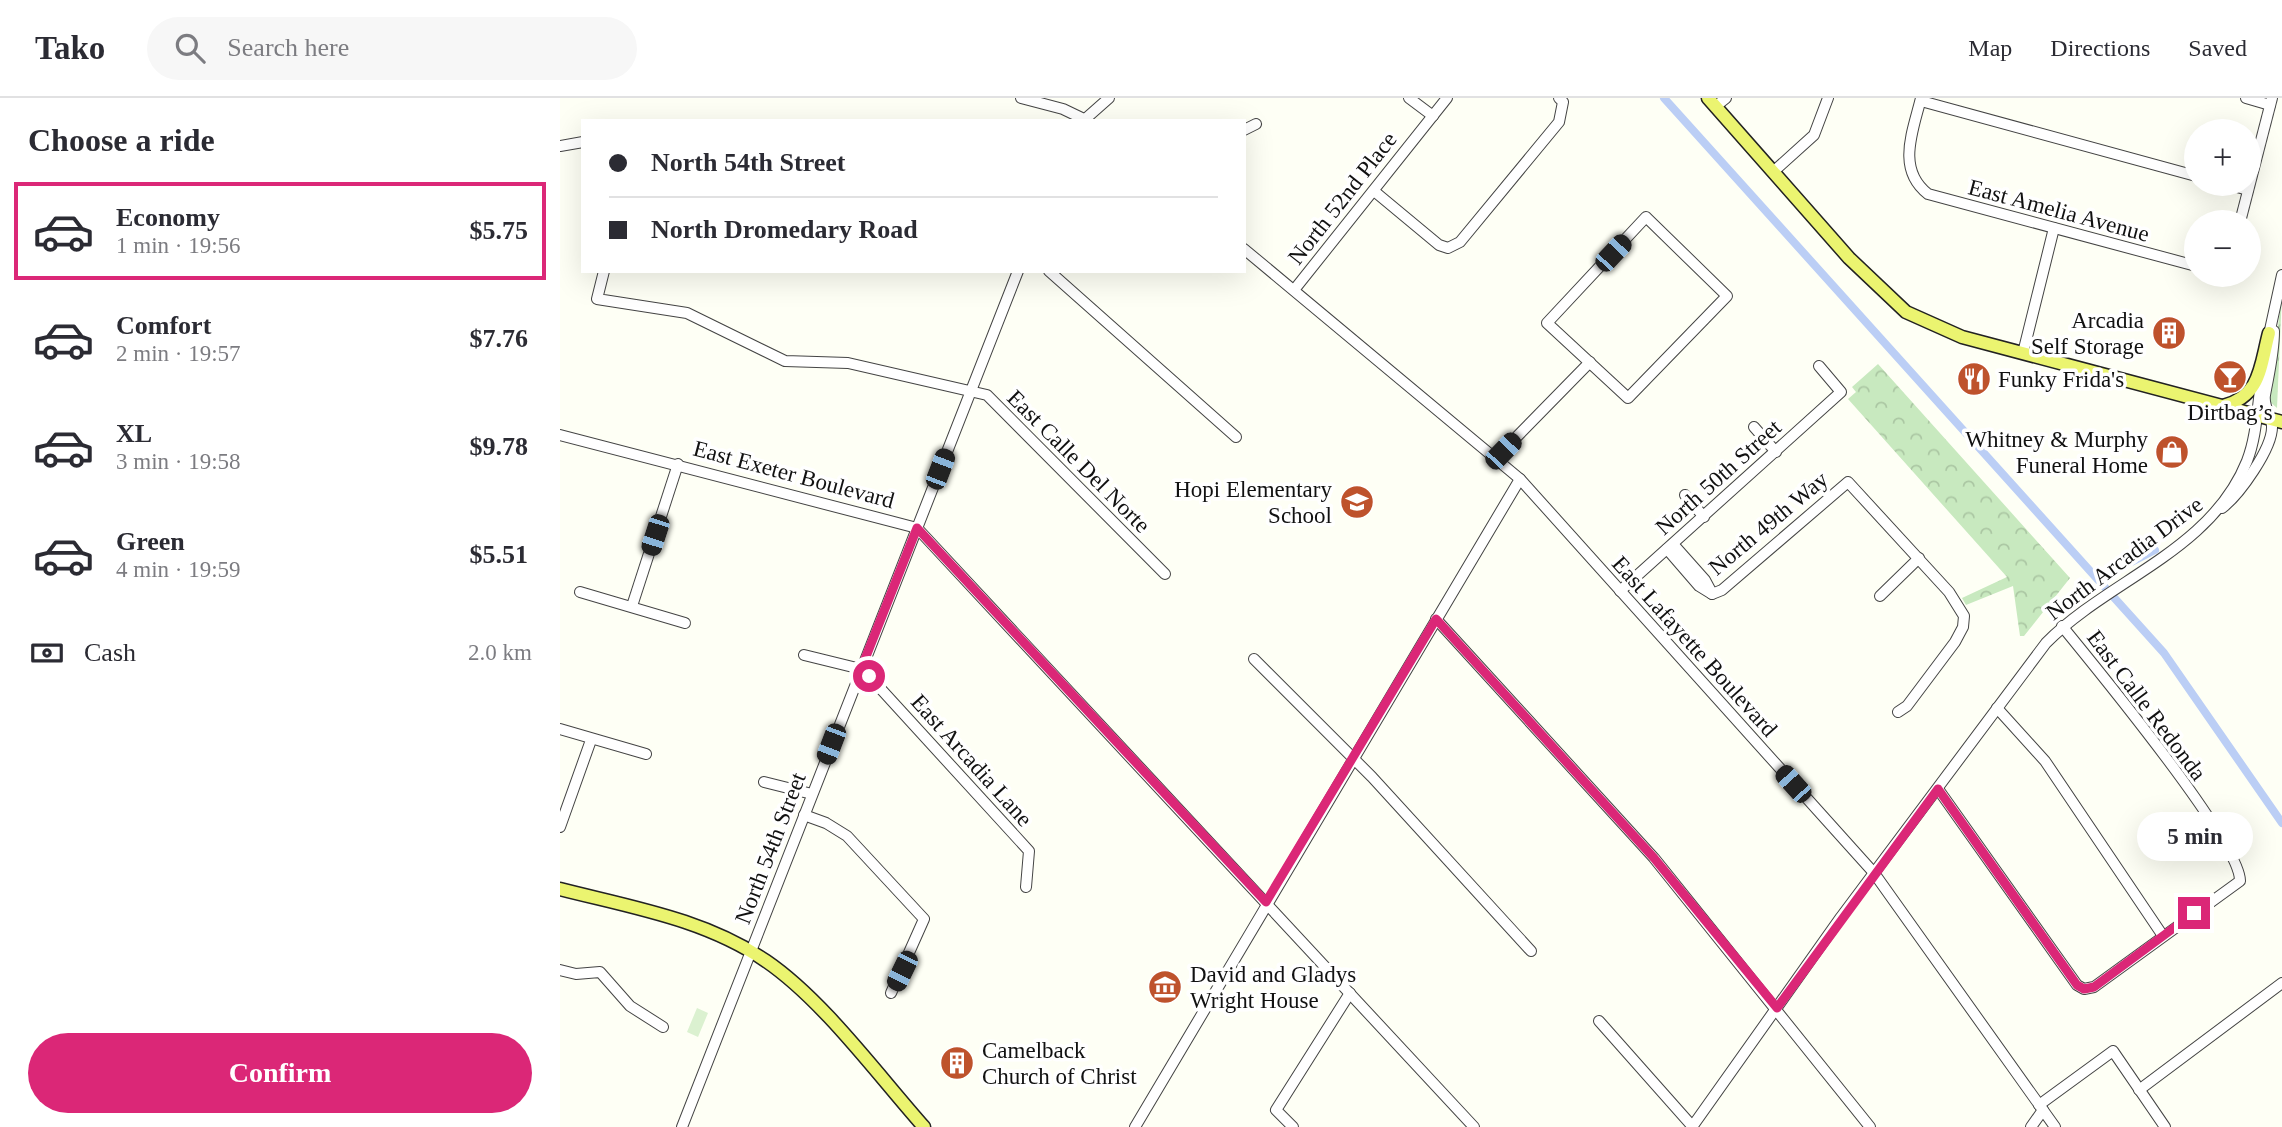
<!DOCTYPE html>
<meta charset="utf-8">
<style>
:root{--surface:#fff;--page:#f7f7f7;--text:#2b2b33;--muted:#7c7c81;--line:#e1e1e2;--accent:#db2777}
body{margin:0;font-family:Georgia,serif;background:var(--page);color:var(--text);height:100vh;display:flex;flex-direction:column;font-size:26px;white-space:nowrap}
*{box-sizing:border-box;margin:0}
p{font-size:23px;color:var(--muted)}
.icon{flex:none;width:38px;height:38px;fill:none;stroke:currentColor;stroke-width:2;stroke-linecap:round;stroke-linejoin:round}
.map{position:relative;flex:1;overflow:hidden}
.details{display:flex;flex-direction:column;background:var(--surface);width:560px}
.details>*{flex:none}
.banner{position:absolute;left:21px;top:21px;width:665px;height:154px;border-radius:0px;box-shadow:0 7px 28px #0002;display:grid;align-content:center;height:154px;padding:0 28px;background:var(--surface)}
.fabs{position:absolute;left:1624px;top:21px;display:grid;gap:14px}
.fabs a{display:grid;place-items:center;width:77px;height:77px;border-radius:50%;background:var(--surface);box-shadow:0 7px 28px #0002;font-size:35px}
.end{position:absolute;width:32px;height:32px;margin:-16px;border:9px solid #db2777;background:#fff;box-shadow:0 0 0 4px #fff}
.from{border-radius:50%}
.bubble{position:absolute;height:49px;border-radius:24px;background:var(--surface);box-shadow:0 7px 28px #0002;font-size:23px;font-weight:600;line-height:49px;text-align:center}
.car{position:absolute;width:21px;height:42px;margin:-21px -10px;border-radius:9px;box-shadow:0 0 5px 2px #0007;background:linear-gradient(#222 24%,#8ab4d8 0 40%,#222 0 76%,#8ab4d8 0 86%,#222 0)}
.banner b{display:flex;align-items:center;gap:24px;height:66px;font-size:26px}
.banner b+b{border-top:2px solid var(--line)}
.banner i{width:18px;height:18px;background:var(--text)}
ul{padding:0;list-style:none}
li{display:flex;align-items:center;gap:21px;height:98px;margin:0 14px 10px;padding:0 14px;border:4px solid transparent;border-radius:0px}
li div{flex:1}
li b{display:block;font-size:26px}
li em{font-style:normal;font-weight:600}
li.on{border-color:var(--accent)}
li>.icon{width:63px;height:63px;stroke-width:1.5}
h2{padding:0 28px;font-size:32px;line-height:84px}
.pay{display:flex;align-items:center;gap:18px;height:77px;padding:0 28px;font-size:26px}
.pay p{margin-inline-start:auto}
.cta{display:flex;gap:14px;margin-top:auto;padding:14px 28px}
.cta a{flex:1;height:80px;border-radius:42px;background:var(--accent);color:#fff;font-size:28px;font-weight:600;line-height:80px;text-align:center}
header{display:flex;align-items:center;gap:42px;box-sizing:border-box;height:98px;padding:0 35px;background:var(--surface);border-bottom:2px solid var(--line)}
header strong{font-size:33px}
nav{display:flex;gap:38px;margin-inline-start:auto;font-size:24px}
.search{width:490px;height:63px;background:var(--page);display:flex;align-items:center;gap:18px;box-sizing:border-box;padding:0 24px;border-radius:38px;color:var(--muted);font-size:26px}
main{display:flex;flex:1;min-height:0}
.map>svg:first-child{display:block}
.park{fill:url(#park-crowns)}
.pitch{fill:#dbf1d0}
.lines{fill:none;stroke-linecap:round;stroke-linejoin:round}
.canal{stroke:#bbcef5;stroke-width:8}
.minor-casing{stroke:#444;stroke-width:12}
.major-casing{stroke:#222;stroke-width:15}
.minor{stroke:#fff;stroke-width:10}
.major{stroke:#ebf470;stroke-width:12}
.route{stroke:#db2777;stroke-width:9}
.labels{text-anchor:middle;stroke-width:7;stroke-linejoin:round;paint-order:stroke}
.street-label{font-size:23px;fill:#111;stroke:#fff}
.poi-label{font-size:23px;fill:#111;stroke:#fff;text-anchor:end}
</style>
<header>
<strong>Tako</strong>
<div class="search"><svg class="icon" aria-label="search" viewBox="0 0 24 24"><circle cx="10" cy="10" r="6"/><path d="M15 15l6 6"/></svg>Search here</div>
<nav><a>Map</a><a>Directions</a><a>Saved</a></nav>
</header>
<main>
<section class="details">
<h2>Choose a ride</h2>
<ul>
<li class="on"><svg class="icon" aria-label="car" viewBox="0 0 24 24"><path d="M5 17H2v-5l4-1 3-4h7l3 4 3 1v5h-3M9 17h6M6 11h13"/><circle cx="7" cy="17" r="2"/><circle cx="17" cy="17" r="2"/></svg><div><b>Economy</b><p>1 min · 19:56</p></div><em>$5.75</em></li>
<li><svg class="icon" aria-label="car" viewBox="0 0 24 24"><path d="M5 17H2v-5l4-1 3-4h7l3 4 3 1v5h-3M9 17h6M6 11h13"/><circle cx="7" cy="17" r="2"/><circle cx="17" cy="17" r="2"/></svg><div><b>Comfort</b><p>2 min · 19:57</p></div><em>$7.76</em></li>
<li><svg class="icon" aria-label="car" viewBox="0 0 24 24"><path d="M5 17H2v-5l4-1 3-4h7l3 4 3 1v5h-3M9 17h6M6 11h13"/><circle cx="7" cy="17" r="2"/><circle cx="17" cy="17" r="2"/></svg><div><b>XL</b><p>3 min · 19:58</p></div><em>$9.78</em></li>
<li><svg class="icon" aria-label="car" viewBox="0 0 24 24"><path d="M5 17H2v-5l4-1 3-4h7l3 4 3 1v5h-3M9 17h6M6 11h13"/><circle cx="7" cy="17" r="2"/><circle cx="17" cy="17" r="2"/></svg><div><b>Green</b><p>4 min · 19:59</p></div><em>$5.51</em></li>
</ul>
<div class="pay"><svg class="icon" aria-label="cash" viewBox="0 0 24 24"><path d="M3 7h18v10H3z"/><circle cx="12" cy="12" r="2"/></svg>Cash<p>2.0 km</p></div>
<div class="cta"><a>Confirm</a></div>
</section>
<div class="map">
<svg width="1722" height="1029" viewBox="0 0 1722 1029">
<defs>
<pattern id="park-crowns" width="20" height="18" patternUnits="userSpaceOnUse" patternTransform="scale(1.75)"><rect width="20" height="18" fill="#c8e9bf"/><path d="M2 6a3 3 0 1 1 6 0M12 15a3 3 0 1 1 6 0" fill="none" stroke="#abc7a3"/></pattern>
</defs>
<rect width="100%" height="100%" fill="#fefff5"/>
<g class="park">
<path d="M1722 195 1717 310 1709 303Z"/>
<path d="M1318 266 1510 480 1464 538H1460L1453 488 1406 507 1402 500 1447 479 1288 301 1296 294 1292 289Z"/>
</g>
<path class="pitch" d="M137 910 148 915 138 939 127 934Z"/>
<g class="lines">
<g class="canal">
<path d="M1104 0 1604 555 1722 725"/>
<path d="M1538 481 1595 452"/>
</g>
<g class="minor-casing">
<g id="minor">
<path d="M461 0 503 11 528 23"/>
<path d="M849 0 873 18"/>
<path d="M1361 0C1353 33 1336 71 1368 96L1636 168"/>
<path d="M1686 0 1710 7"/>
<path d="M1361 3 1636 78"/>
<path d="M1156 8 1166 0"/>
<path d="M523 23 549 0"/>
<path d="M684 32 696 26"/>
<path d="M0 48 23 44"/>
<path d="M1213 74 1254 37 1268 0"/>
<path d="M1666 86 1688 92"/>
<path d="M814 93 879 147 888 150 900 144 999 24 1003 4 999 0"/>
<path d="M1086 119 1167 198 1068 300 987 225Z"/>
<path d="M1680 124 1712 0"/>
<path d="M684 151 960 381 1314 775 1495 1029"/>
<path d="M44 173 37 201 127 215 225 263 288 265 427 297 605 476"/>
<path d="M489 173 676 339"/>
<path d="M734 192 887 0"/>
<path d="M1708 241 1722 177"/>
<path d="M1463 255 1494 130"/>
<path d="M1194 329 1216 354"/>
<path d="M0 337 357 430 914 1029"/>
<path d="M936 360 1030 264"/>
<path d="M1125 397 1144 419"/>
<path d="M1662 410C1679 397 1713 350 1712 328 1711 317 1703 308 1705 297 1709 275 1714 255 1714 233"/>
<path d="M1113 446 1145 482 1152 495"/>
<path d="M1107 451 1139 488 1152 496"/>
<path d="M1060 493 1281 294 1259 268"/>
<path d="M20 494 125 525"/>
<path d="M1152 496 1162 492 1288 384 1389 494 1404 518 1403 529 1395 544 1347 608 1338 614"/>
<path d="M1320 498 1359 460"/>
<path d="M72 508 118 366"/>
<path d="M876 521 1094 760 1310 1029"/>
<path d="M244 557 301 571 309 578 469 753 466 789"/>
<path d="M694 561 812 679 971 853"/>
<path d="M1437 610 1485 663 1603 838"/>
<path d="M0 631 86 656"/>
<path d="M204 684 252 696"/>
<path d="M1378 691 1517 887 1524 891 1534 889 1680 783C1681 745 1533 566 1502 528"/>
<path d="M244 717 266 725 287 738 364 821 331 895"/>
<path d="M0 729 31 642"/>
<path d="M0 872 16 876 40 874 70 908 103 929"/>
<path d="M1039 923 1133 1029"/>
<path d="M1579 992 1722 885"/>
<path d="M1479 1007 1553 953 1605 1029"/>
<path d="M122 1029 458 173"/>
<path d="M575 1029 960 381"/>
<path d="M733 1029 716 1012 790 895"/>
<path d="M1132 1029 1281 819 1486 545C1549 481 1651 453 1687 363 1698 335 1697 303 1703 273"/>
<path d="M1471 1029 1483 1012"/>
</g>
</g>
<g class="major-casing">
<g id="major">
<path d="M1148 0 1289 160 1346 214 1402 239 1722 324"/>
<path d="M1663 308C1701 298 1700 269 1709 235"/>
<path d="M0 791C70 809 145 821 206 863 263 902 317 976 364 1029"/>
</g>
</g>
<use href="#minor" class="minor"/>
<use href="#major" class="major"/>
</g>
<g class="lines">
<path class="route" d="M309 578 301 571 357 430 706 804 876 521 1094 760 1217 910 1378 691 1517 887 1524 891 1534 889 1634 815"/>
</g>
<defs>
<g id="building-disc" transform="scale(1.75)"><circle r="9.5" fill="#be522c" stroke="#fff"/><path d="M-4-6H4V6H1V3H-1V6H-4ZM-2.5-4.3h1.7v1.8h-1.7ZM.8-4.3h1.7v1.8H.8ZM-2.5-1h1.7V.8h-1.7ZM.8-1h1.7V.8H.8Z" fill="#fff"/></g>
<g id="bar-disc" transform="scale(1.75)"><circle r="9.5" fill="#be522c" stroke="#fff"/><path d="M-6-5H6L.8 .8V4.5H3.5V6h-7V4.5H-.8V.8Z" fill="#fff"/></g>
<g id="restaurant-disc" transform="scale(1.75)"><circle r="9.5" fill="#be522c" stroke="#fff"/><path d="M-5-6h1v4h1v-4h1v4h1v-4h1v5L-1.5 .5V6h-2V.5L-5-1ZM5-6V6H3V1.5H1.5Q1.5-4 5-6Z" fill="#fff"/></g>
<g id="shop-disc" transform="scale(1.75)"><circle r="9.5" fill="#be522c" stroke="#fff"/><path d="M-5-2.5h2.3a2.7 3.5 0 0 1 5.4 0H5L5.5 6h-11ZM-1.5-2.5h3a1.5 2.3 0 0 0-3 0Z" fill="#fff"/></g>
<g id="school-disc" transform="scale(1.75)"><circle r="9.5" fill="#be522c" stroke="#fff"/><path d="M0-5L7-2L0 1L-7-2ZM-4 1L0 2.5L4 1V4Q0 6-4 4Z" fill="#fff"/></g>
<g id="museum-disc" transform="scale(1.75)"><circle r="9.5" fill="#be522c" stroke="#fff"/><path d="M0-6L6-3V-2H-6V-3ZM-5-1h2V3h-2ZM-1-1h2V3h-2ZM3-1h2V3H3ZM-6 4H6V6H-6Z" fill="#fff"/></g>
</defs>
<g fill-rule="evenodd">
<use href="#building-disc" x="1609" y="235"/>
<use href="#bar-disc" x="1670" y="279"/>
<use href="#restaurant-disc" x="1414" y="281"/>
<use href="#shop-disc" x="1612" y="354"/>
<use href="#school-disc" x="797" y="404"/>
<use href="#museum-disc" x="605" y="889"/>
<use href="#building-disc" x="397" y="965"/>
</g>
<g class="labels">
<g class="street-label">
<text transform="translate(782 100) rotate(-52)" y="8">North 52nd Place</text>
<text transform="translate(1499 112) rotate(15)" y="8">East Amelia Avenue</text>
<text transform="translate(519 363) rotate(45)" y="8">East Calle Del Norte</text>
<text transform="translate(234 376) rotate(15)" y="8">East Exeter Boulevard</text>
<text transform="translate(1158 379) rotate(-42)" y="8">North 50th Street</text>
<text transform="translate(1208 425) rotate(-40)" y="8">North 49th Way</text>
<text transform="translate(1564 460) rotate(-37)" y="8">North Arcadia Drive</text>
<text transform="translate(1135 548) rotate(48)" y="8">East Lafayette Boulevard</text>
<text transform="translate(1587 607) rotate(53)" y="8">East Calle Redonda</text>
<text transform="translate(412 662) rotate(48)" y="8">East Arcadia Lane</text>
<text transform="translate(210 750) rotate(-69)" y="8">North 54th Street</text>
</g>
<g class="poi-label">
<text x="1584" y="230">Arcadia<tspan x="1584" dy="26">Self Storage</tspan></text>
<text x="1438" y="289" text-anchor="start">Funky Frida's</text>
<text x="1670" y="322" text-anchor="middle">Dirtbag’s</text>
<text x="1588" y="349">Whitney &amp; Murphy<tspan x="1588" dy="26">Funeral Home</tspan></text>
<text x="772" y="399">Hopi Elementary<tspan x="772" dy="26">School</tspan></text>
<text x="630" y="884" text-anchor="start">David and Gladys<tspan x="630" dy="26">Wright House</tspan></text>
<text x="422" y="960" text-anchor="start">Camelback<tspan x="422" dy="26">Church of Christ</tspan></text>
</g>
</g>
</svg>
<div class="fabs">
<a>+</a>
<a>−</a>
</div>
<i class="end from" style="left:309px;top:578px"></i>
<i class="end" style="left:1634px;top:815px"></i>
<div class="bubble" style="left:1577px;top:714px;width:116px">5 min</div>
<i class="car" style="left:1053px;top:155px;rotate:43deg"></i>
<i class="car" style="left:943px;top:353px;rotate:44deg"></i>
<i class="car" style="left:380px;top:371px;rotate:21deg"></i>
<i class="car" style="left:95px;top:437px;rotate:198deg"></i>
<i class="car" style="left:271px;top:646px;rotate:201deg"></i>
<i class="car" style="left:1233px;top:686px;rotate:318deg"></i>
<i class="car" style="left:342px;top:873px;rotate:206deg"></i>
<div class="banner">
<b><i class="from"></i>North 54th Street</b>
<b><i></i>North Dromedary Road</b>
</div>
</div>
</main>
